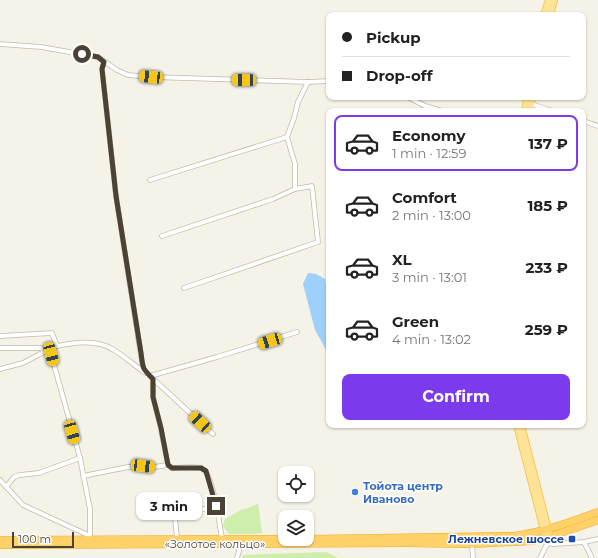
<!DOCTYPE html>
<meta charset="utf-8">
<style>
:root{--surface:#fff;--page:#f2f2f2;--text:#222;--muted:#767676;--line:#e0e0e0;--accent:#7c3aed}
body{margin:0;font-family:Montserrat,sans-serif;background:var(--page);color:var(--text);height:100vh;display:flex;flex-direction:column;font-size:15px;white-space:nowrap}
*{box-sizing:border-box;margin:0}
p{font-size:13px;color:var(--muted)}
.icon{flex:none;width:22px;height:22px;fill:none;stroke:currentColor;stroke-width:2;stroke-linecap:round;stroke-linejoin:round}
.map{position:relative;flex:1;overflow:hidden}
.details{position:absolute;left:326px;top:108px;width:260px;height:320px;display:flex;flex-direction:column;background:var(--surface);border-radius:8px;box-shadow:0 1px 3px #0004}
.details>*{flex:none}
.top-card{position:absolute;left:326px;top:12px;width:260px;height:88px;border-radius:8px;box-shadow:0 1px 3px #0004;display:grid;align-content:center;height:88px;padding:0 16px;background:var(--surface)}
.tools{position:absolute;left:278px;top:466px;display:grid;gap:8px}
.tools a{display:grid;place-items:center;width:36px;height:36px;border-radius:8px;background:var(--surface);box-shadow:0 1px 3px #0004;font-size:20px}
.scale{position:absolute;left:12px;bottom:10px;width:62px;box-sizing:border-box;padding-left:4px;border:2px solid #4a4235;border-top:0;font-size:11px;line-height:14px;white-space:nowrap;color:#4a4235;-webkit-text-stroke:3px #fff;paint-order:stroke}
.end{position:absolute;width:18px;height:18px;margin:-9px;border:5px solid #4a4235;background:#fff;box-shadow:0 0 0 2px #fff}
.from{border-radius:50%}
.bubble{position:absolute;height:28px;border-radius:8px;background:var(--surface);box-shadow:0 1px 3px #0004;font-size:13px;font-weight:700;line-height:28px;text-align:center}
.car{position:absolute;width:12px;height:24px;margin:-12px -6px;border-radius:5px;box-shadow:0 0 3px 1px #0007;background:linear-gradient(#f5c518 24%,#345 0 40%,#f5c518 0 76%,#345 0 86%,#f5c518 0)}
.top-card b{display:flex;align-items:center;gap:14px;height:38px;font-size:15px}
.top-card b+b{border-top:1px solid var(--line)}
.top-card i{width:10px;height:10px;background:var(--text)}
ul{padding:7px 0 0;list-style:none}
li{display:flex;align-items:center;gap:12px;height:56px;margin:0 8px 6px;padding:0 8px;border:2px solid transparent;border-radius:8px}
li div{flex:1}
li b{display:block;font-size:15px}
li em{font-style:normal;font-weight:700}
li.selected{border-color:var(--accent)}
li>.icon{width:36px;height:36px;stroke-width:1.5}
.action{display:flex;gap:8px;margin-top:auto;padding:8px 16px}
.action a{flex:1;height:46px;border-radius:8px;background:var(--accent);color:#fff;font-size:16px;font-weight:700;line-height:46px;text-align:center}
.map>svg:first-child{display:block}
.green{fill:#ceeeac}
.water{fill:#9dd1f9}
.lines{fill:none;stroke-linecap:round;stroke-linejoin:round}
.street-casing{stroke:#c2baa9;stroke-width:5.5}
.primary-casing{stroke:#f2c859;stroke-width:8}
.highway-casing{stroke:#f0ab27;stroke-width:8}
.street{stroke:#fff;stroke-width:4}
.primary{stroke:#ffe497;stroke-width:6}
.highway{stroke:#ffd169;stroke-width:7}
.route{stroke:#4a4235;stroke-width:5}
.shop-dot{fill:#3f7fe0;stroke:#fff;stroke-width:1.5}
.transit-dot{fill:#1a4fb4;stroke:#fff;stroke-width:1.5}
.labels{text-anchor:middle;stroke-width:3;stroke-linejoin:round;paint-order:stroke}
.shop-label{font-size:11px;font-weight:bold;fill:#366cbe;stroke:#fff;text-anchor:start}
.transit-label{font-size:11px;font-weight:bold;fill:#164399;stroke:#fff;text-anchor:end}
.street-label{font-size:11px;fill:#4a4235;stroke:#fff}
</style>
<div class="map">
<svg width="598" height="558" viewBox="0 0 598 558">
<rect width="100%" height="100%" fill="#f5f2e7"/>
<g class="green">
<path d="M258 504 262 533 253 534H229L223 526 225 519 241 510 251 507Z"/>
<path d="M326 552 338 558H242L243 555Z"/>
</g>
<path class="water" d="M308 273 316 274 325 279 329 304V355L315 330 303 284Z"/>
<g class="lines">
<g class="street-casing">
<g id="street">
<path d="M0 44 41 47 98 57 117 70 128 75 151 77 308 82 329 81"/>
<path d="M104 62 102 69 116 196 143 368 146 373"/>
<path d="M408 97 425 106 442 111"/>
<path d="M531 104 553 111"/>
<path d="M583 121 598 126"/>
<path d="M150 180 287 137 294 118 298 102 308 82"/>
<path d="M162 236 273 199 295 189"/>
<path d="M184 288 318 242 312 186 295 189V164L287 137"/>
<path d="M0 336 52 333 57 346"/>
<path d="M0 348H41L46 351"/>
<path d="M51 354 52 347C71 343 96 338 114 350 124 356 134 365 144 372"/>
<path d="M0 369 23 363 46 351 51 354 80 458 90 509V536"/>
<path d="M153 379V397L160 425 168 465"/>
<path d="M213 434 150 376 217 357 297 332"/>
<path d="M83 476 128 467 143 466 154 467 168 465 172 468C181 468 193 466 201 468 213 471 220 527 222 539"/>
<path d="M0 480 23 505 90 536"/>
<path d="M6 487 14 477 20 475 39 473 80 458"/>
<path d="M546 538 549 543 553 544 584 542 598 539"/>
<path d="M177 540 175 516 216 506"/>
<path d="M584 542 592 558"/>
<path d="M472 544 473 558"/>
<path d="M237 558 241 544"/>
<path d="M540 558 546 546 549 543"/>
</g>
</g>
<g class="primary-casing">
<g id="primary">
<path d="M544 15 549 0"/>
<path d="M550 15 554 0"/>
<path d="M525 111 527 97"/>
<path d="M530 111 532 97"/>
<path d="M517 425 546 538"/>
<path d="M521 425 550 537"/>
</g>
</g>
<g class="highway-casing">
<g id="highway">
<path d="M311 539 514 536C543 532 571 522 598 512"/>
<path d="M0 540 285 539"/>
<path d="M0 545 406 543 472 544 532 541 546 538 598 520"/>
</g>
</g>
<use href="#street" class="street"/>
<use href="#primary" class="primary"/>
<use href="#highway" class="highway"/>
</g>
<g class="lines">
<path class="route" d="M82 54 98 57 104 62 102 69 116 196 141 353C143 369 142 368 153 379V397L161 428 168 465 172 468H201L206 471 216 506"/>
</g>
<circle class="shop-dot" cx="355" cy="492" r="4"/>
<rect class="transit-dot" x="568" y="535" width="8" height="8" rx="2"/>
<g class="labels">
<g class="shop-label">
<text x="363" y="490">Тойота центр<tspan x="363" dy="13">Иваново</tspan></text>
</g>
<g class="transit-label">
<text x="564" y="543">Лежневское шоссе</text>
</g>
<g class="street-label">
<text x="215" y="548">«Золотое кольцо»</text>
</g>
</g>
</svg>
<div class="tools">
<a><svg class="icon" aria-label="locate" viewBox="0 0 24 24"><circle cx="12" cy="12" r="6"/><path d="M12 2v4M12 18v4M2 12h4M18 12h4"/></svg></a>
<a><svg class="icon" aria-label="layers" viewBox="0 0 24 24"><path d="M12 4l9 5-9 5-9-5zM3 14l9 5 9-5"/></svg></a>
</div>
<div class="scale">100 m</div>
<i class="end from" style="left:82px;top:54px"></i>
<i class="end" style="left:216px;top:506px"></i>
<div class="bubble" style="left:136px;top:492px;width:66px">3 min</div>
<i class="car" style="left:151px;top:77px;rotate:276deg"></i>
<i class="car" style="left:244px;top:80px;rotate:271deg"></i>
<i class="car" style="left:270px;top:341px;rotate:253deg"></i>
<i class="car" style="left:51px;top:354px;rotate:165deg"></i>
<i class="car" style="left:200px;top:422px;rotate:313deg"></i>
<i class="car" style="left:72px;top:432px;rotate:164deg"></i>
<i class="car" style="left:143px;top:466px;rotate:97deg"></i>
<div class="top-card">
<b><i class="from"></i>Pickup</b>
<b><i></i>Drop-off</b>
</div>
<section class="details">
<ul>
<li class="selected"><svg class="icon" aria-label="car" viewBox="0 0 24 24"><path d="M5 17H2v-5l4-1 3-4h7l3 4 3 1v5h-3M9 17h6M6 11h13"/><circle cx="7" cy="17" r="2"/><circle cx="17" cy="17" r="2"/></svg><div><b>Economy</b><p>1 min · 12:59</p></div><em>137 ₽</em></li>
<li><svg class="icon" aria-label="car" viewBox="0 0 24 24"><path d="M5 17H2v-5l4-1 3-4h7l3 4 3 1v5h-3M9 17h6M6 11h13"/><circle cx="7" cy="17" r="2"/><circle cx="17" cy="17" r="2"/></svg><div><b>Comfort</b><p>2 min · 13:00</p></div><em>185 ₽</em></li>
<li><svg class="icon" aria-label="car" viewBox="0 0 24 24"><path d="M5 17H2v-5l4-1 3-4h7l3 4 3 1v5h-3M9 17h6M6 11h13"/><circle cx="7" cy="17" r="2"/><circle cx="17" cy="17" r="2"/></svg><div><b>XL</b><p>3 min · 13:01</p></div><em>233 ₽</em></li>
<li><svg class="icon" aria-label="car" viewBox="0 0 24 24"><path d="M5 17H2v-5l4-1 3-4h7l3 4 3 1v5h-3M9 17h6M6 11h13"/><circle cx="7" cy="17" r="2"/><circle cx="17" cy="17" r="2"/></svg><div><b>Green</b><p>4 min · 13:02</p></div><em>259 ₽</em></li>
</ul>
<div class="action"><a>Confirm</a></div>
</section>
</div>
